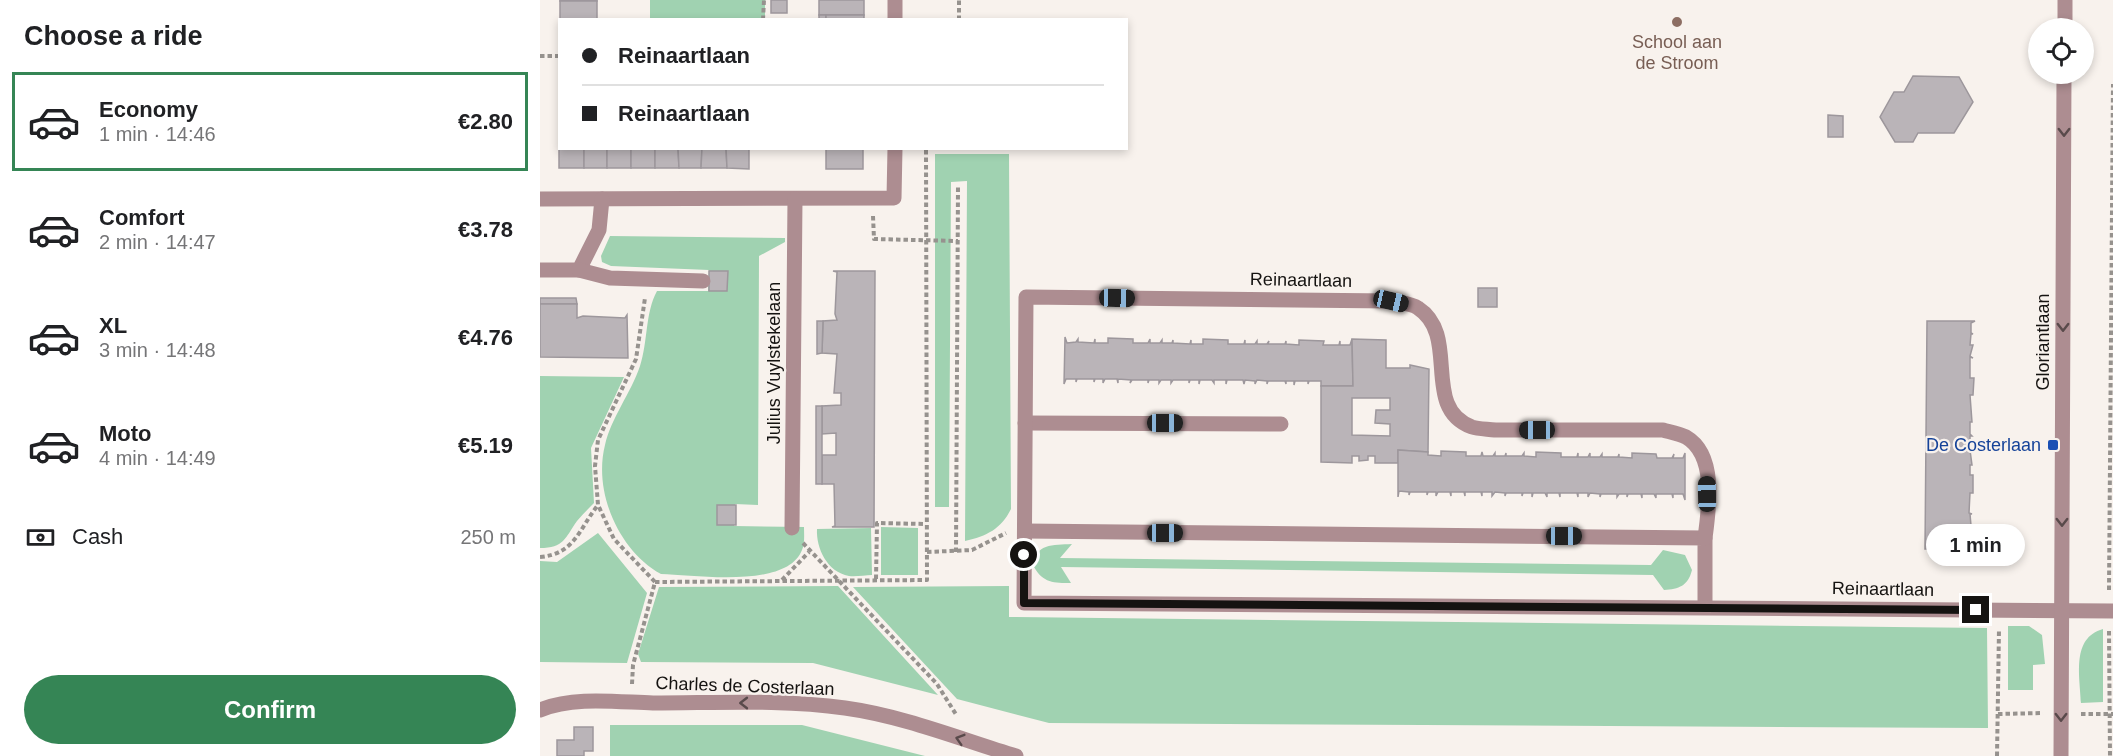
<!DOCTYPE html>
<meta charset="utf-8">
<style>
:root{--surface:#fff;--page:#f2f2f2;--text:#202124;--muted:#757577;--line:#e0e0e0;--accent:#358555}
body{margin:0;font-family:Helvetica,sans-serif;background:var(--page);color:var(--text);height:100vh;display:flex;flex-direction:column;font-size:22px;white-space:nowrap}
*{box-sizing:border-box;margin:0}
p{font-size:20px;color:var(--muted)}
.icon{flex:none;width:33px;height:33px;fill:none;stroke:currentColor;stroke-width:2;stroke-linecap:round;stroke-linejoin:round}
.map{position:relative;flex:1;overflow:hidden}
.side{display:flex;flex-direction:column;background:var(--surface);width:540px}
.side>*{flex:none}
.top-card{position:absolute;left:18px;top:18px;width:570px;height:132px;border-radius:0px;box-shadow:0 3px 9px #0003;display:grid;align-content:center;height:132px;padding:0 24px;background:var(--surface)}
.buttons{position:absolute;left:1488px;top:18px;display:grid;gap:12px}
.buttons a{display:grid;place-items:center;width:66px;height:66px;border-radius:50%;background:var(--surface);box-shadow:0 3px 9px #0003;font-size:30px}
.end{position:absolute;width:27px;height:27px;margin:-14px;border:8px solid #151311;background:#fff;box-shadow:0 0 0 3px #fff}
.from{border-radius:50%}
.bubble{position:absolute;height:42px;border-radius:21px;background:var(--surface);box-shadow:0 3px 9px #0003;font-size:20px;font-weight:700;line-height:42px;text-align:center}
.car{position:absolute;width:18px;height:36px;margin:-18px -9px;border-radius:8px;box-shadow:0 0 4px 2px #0007;background:linear-gradient(#222 24%,#8ab4d8 0 40%,#222 0 76%,#8ab4d8 0 86%,#222 0)}
.top-card b{display:flex;align-items:center;gap:21px;height:57px;font-size:22px}
.top-card b+b{border-top:2px solid var(--line)}
.top-card i{width:15px;height:15px;background:var(--text)}
ul{padding:0;list-style:none}
li{display:flex;align-items:center;gap:18px;height:99px;margin:0 12px 9px;padding:0 12px;border:3px solid transparent;border-radius:0px}
li div{flex:1}
li b{display:block;font-size:22px}
li em{font-style:normal;font-weight:700}
li.on{border-color:var(--accent)}
li>.icon{width:54px;height:54px;stroke-width:1.5}
h2{padding:0 24px;font-size:27px;line-height:72px}
.pay{display:flex;align-items:center;gap:15px;height:66px;padding:0 24px;font-size:22px}
.pay p{margin-inline-start:auto}
.primary-button{display:flex;gap:12px;margin-top:auto;padding:12px 24px}
.primary-button a{flex:1;height:69px;border-radius:36px;background:var(--accent);color:#fff;font-size:24px;font-weight:700;line-height:69px;text-align:center}
main{display:flex;flex:1;min-height:0}
.map>svg:first-child{display:block}
.green{fill:#a0d2b1}
.building{fill:#bab4b8;stroke:#9d979c;stroke-width:1.5;fill-rule:evenodd}
.lines{fill:none;stroke-linecap:round;stroke-linejoin:round}
.path{stroke:#96928e;stroke-width:4;stroke-dasharray:4.5 3;stroke-linecap:butt}
.minor{stroke:#ad8d91;stroke-width:15}
.oneway{stroke:#594a4b}
.route{stroke:#151311;stroke-width:8}
.education-dot{fill:#8d6e63;stroke:#f8f2ed;stroke-width:2}
.transit-dot{fill:#1a4fb4;stroke:#f8f2ed;stroke-width:2}
.labels{text-anchor:middle;stroke-width:4.5;stroke-linejoin:round;paint-order:stroke}
.education-label{font-size:18px;fill:#785e54;stroke:#f8f2ed}
.street-label{font-size:18px;fill:#151311;stroke:#f8f2ed}
.transit-label{font-size:18px;fill:#164399;stroke:#f8f2ed;text-anchor:end}
</style>
<main>
<section class="side">
<h2>Choose a ride</h2>
<ul>
<li class="on"><svg class="icon" aria-label="car" viewBox="0 0 24 24"><path d="M5 17H2v-5l4-1 3-4h7l3 4 3 1v5h-3M9 17h6M6 11h13"/><circle cx="7" cy="17" r="2"/><circle cx="17" cy="17" r="2"/></svg><div><b>Economy</b><p>1 min · 14:46</p></div><em>€2.80</em></li>
<li><svg class="icon" aria-label="car" viewBox="0 0 24 24"><path d="M5 17H2v-5l4-1 3-4h7l3 4 3 1v5h-3M9 17h6M6 11h13"/><circle cx="7" cy="17" r="2"/><circle cx="17" cy="17" r="2"/></svg><div><b>Comfort</b><p>2 min · 14:47</p></div><em>€3.78</em></li>
<li><svg class="icon" aria-label="car" viewBox="0 0 24 24"><path d="M5 17H2v-5l4-1 3-4h7l3 4 3 1v5h-3M9 17h6M6 11h13"/><circle cx="7" cy="17" r="2"/><circle cx="17" cy="17" r="2"/></svg><div><b>XL</b><p>3 min · 14:48</p></div><em>€4.76</em></li>
<li><svg class="icon" aria-label="car" viewBox="0 0 24 24"><path d="M5 17H2v-5l4-1 3-4h7l3 4 3 1v5h-3M9 17h6M6 11h13"/><circle cx="7" cy="17" r="2"/><circle cx="17" cy="17" r="2"/></svg><div><b>Moto</b><p>4 min · 14:49</p></div><em>€5.19</em></li>
</ul>
<div class="pay"><svg class="icon" aria-label="cash" viewBox="0 0 24 24"><path d="M3 7h18v10H3z"/><circle cx="12" cy="12" r="2"/></svg>Cash<p>250 m</p></div>
<div class="primary-button"><a>Confirm</a></div>
</section>
<div class="map">
<svg width="1573" height="756" viewBox="0 0 1573 756">
<rect width="100%" height="100%" fill="#f8f2ed"/>
<g class="green">
<rect x="110" y="0" width="115" height="19"/>
<path d="M395 154H469L471 509C461 529 447 536 425 541L427 181 411 182 409 507H395Z"/>
<path d="M70 236 245 238V242L219 256 218 505 195 504 194 526 264 527C264 533 265 544 262 550 247 589 156 575 121 574 79 551 53 492 65 445 71 418 91 393 100 366 108 342 105 313 117 291H168L169 270 71 266 62 262 61 256Z"/>
<path d="M0 376 84 377 51 448 54 503C48 509 42 515 37 521 25 538 24 548 0 548Z"/>
<path d="M341 527 378 528V575H341Z"/>
<path d="M331 528 332 575C325 575 316 577 309 576 287 572 276 548 277 529Z"/>
<path d="M58 533 107 593 87 663 0 662V561L17 562Z"/>
<path d="M532 544 520 558 1111 565 1123 550 1145 555 1152 570C1148 586 1139 589 1124 590L1113 575 521 567 531 583C514 583 503 583 494 567 494 543 513 545 532 544Z"/>
<path d="M298 586 398 695 273 663 101 662 98 654 119 587Z"/>
<path d="M469 586V617L1447 628 1448 728 509 723 417 699 313 587Z"/>
<path d="M1468 626H1489L1502 635 1505 664 1493 665V690H1468Z"/>
<path d="M1563 629V702L1541 703C1540 676 1531 638 1563 629Z"/>
<path d="M70 725H262L385 756H70Z"/>
</g>
<g class="building">
<rect x="20" y="0" width="37" height="1"/>
<rect x="231" y="0" width="16" height="13"/>
<rect x="279" y="0" width="45" height="15"/>
<rect x="20" y="1" width="37" height="19"/>
<rect x="279" y="15" width="7" height="5"/>
<rect x="286" y="15" width="38" height="5"/>
<path d="M1373 76 1419 77 1433 102 1414 133H1378L1373 142H1355L1340 117 1354 92H1364Z"/>
<path d="M1288 115 1303 116V137H1288Z"/>
<path d="M19 132 20 148H44V168H19Z"/>
<rect x="44" y="148" width="23" height="20"/>
<rect x="67" y="148" width="24" height="20"/>
<rect x="91" y="148" width="24" height="20"/>
<path d="M115 148H138L139 168H115Z"/>
<path d="M138 148H162L161 168H139Z"/>
<path d="M162 148H186L187 168H161Z"/>
<path d="M186 148H209V169L187 168Z"/>
<rect x="286" y="148" width="37" height="21"/>
<path d="M169 271H188L187 291H169Z"/>
<path d="M293 271H335L334 527H292L295 526 294 484H282V455H296V433L282 434V406L301 405V393H294L297 354 282 353 283 321 297 320 295 314 297 272Z"/>
<rect x="938" y="288" width="19" height="19"/>
<path d="M0 298H36L37 304H0Z"/>
<path d="M0 304H37V318L43 316 85 318 87 315 88 358 0 357Z"/>
<path d="M277 321H283L282 353 277 354Z"/>
<path d="M1387 321H1435L1431 323V333L1433 334H1431L1430 345H1433L1430 356 1433 358 1430 357V378H1434L1433 395H1430L1432 422H1430V434L1432 436H1430V449L1432 450H1430L1432 465H1430V475H1433V493H1430L1429 513 1432 514H1430L1432 537H1430L1429 548 1434 549H1385Z"/>
<path d="M525 337 527 343 536 342 538 339V342L554 343 555 339V343H568V338L593 339V343H608L610 339V343H620L622 340V343H632L633 340V343L650 344 651 340V344H663V339L688 340V344H704L705 340V344H715L717 341V344H727L729 341 728 344H745L746 341V344L759 345V340L784 341 783 345H799L800 341V345H810L812 339 813 386H781V381H769L768 384V381H755L754 385V381H746V384L745 381H728L727 384V381L717 380 715 384V381L705 380 704 384 703 380H687L686 384V380H674V383L672 380H660L659 384V380H650L649 383V380H633L631 383V380H621L619 383V380H609L608 383V380H592L590 383 591 380 578 379V383L577 379H565L563 383V379H555L554 382V379H537L536 382V379H526L524 384Z"/>
<path d="M812 339 846 340V368H870V365L889 369 888 452 858 450V463H835V456H828V460L819 461V456H812V463L781 462V386H813ZM812 398H850V410H836L835 423 850 424V436L812 435Z"/>
<rect x="276" y="406" width="6" height="78"/>
<path d="M858 450 888 452V455L901 456V451L926 452V456H941L942 452 943 456H953L955 453V456H965L966 453V456H982L984 453V456L996 457V452L1021 453V457H1037L1038 453V457H1048L1050 453V457H1060L1062 454V457H1078L1079 454V457L1092 458V453L1116 454 1117 458H1132L1134 454 1133 458H1143L1145 453V500L1143 494H1133V498L1132 494H1116V498L1114 494H1102V498L1101 494H1088L1087 497V494H1079L1077 497V494H1061L1060 497V494L1050 493 1048 497V493H1038V497L1037 493H1020V497L1019 493H1007V497L1005 493H993L992 497V493H983L982 496V493H966L965 496V493L955 492 952 496V492H942V496L941 492H925V496L924 492H911V496L910 492H898L896 496V492H888L887 495V492H870L869 495V492L859 491 858 497Z"/>
<rect x="177" y="505" width="19" height="20"/>
<path d="M34 727H53V751H44V756H17V740H34Z"/>
</g>
<g class="lines">
<g class="path">
<path d="M223 20 224 0"/>
<path d="M419 20V0"/>
<path d="M0 56H20"/>
<path d="M333 216 334 239 418 241"/>
<path d="M263 543 397 684 417 716"/>
<path d="M387 552 432 550 466 533"/>
<path d="M416 552 418 187"/>
<path d="M0 557C35 554 39 529 58 505"/>
<path d="M336 579 337 523 386 524"/>
<path d="M242 580 269 552"/>
<path d="M115 582 387 580 386 148"/>
<path d="M1569 590 1573 84"/>
<path d="M1569 631 1570 756"/>
<path d="M92 684 93 665 115 582 74 539 58 505 55 466 58 440 96 359 105 298"/>
<path d="M1458 714 1503 713"/>
<path d="M1541 714H1573"/>
<path d="M1457 756 1459 629"/>
</g>
<g class="minor">
<path d="M355 20V0"/>
<path d="M1525 28V0"/>
<path d="M0 199 354 198 355 148"/>
<path d="M0 270H39L59 230 62 199"/>
<path d="M39 270 70 278 163 281"/>
<path d="M485 423 741 424"/>
<path d="M252 528 255 199"/>
<path d="M485 531 1165 538V607"/>
<path d="M1165 538C1169 508 1177 455 1146 437 1139 434 1130 432 1123 430H955C948 429 938 429 932 427 880 408 921 336 878 308 871 303 860 303 851 301L486 297 484 603 1573 611"/>
<path d="M0 710C33 696 77 702 113 703 176 703 242 699 305 708 363 716 420 739 476 756"/>
<path d="M1521 756 1524 74"/>
</g>
</g>
<defs><path id="oneway-chevron" d="M-2-3.5L2.5 0L-2 3.5" fill="none" stroke-width="1.6" stroke-linecap="round" stroke-linejoin="round" transform="scale(1.5)"/></defs>
<g class="oneway">
<use href="#oneway-chevron" transform="translate(1524 132) rotate(90)"/>
<use href="#oneway-chevron" transform="translate(1523 327) rotate(90)"/>
<use href="#oneway-chevron" transform="translate(1522 522) rotate(90)"/>
<use href="#oneway-chevron" transform="translate(204 703) rotate(-180)"/>
<use href="#oneway-chevron" transform="translate(1521 717) rotate(90)"/>
<use href="#oneway-chevron" transform="translate(420 739) rotate(-163)"/>
</g>
<g class="lines">
<path class="route" d="M484 555V603L1436 610"/>
</g>
<circle class="education-dot" cx="1137" cy="22" r="6"/>
<rect class="transit-dot" x="1507" y="439" width="12" height="12" rx="3"/>
<g class="labels">
<g class="education-label">
<text x="1137" y="48">School aan<tspan x="1137" dy="21">de Stroom</tspan></text>
</g>
<g class="street-label">
<text transform="translate(761 280) rotate(1)" y="6">Reinaartlaan</text>
<text transform="translate(1503 342) rotate(-90)" y="6">Gloriantlaan</text>
<text transform="translate(234 363) rotate(-90)" y="6">Julius Vuylstekelaan</text>
<text transform="translate(1343 589) rotate(1)" y="6">Reinaartlaan</text>
<text transform="translate(205 686) rotate(2)" y="6">Charles de Costerlaan</text>
</g>
<g class="transit-label">
<text x="1501" y="451">De Costerlaan</text>
</g>
</g>
</svg>
<div class="buttons">
<a><svg class="icon" aria-label="locate" viewBox="0 0 24 24"><circle cx="12" cy="12" r="6"/><path d="M12 2v4M12 18v4M2 12h4M18 12h4"/></svg></a>
</div>
<i class="end from" style="left:484px;top:555px"></i>
<i class="end" style="left:1436px;top:610px"></i>
<div class="bubble" style="left:1386px;top:524px;width:99px">1 min</div>
<i class="car" style="left:577px;top:298px;rotate:91deg"></i>
<i class="car" style="left:851px;top:301px;rotate:103deg"></i>
<i class="car" style="left:625px;top:423px;rotate:90deg"></i>
<i class="car" style="left:997px;top:430px;rotate:270deg"></i>
<i class="car" style="left:1167px;top:494px;rotate:359deg"></i>
<i class="car" style="left:625px;top:533px;rotate:90deg"></i>
<i class="car" style="left:1024px;top:536px;rotate:90deg"></i>
<div class="top-card">
<b><i class="from"></i>Reinaartlaan</b>
<b><i></i>Reinaartlaan</b>
</div>
</div>
</main>
